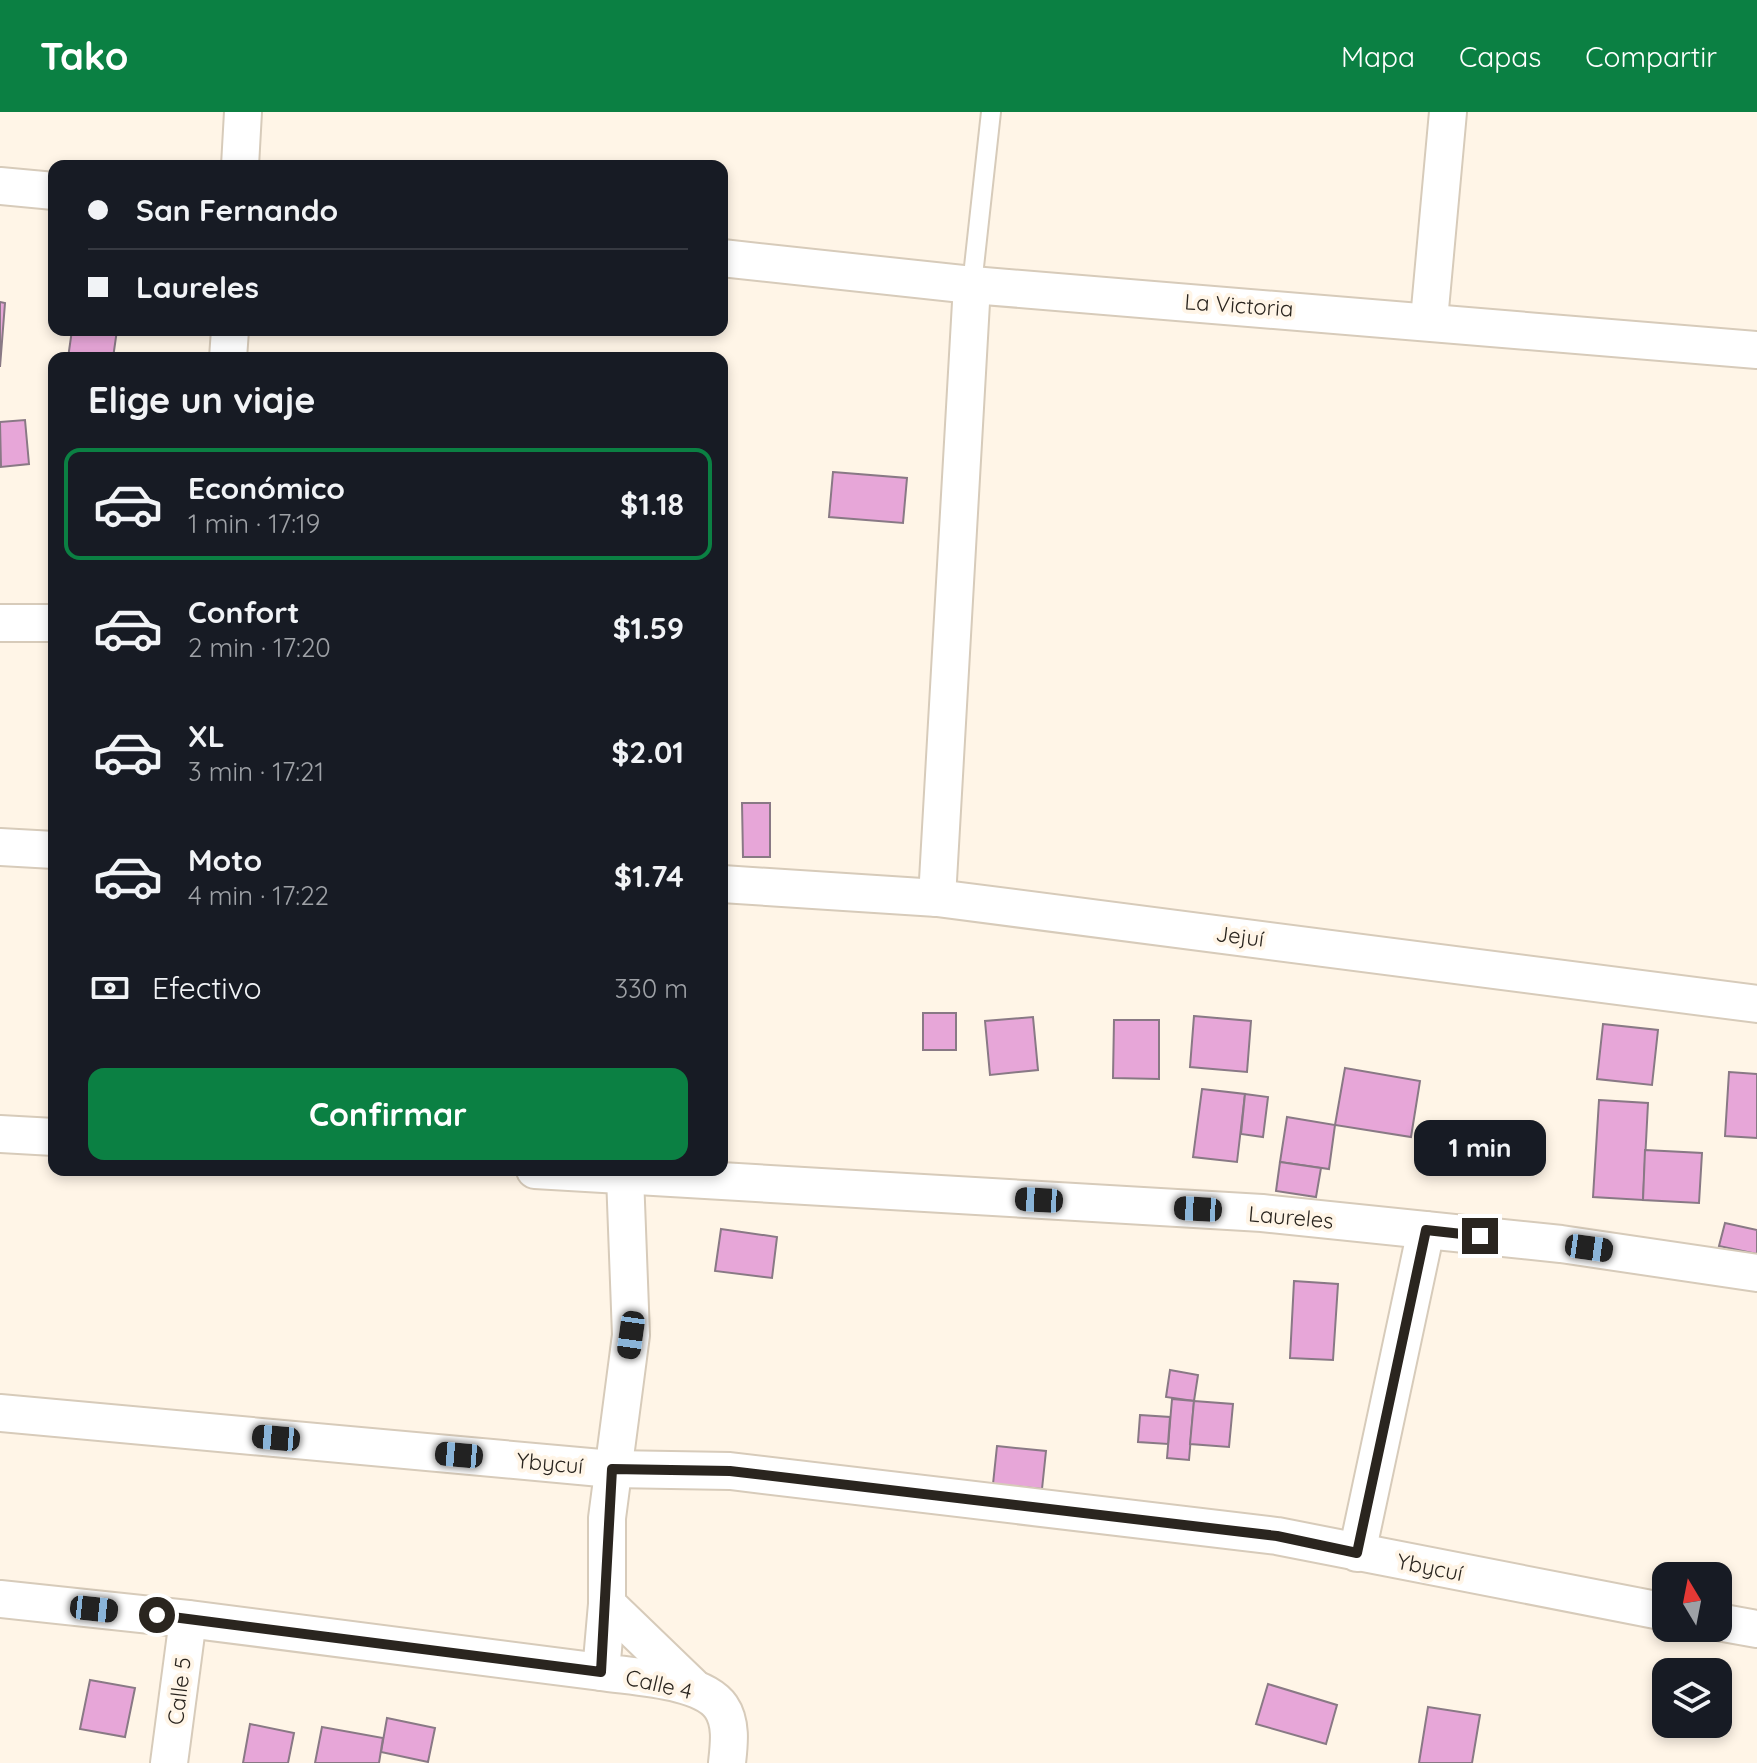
<!DOCTYPE html>
<html lang="es">
<meta charset="utf-8">
<style>
:root{--surface:#171b24;--page:#242831;--text:#f1f3f6;--muted:#9ea1a6;--line:#363941;--accent:#0b8043}
body{margin:0;font-family:Quicksand,sans-serif;background:var(--page);color:var(--text);height:100vh;display:flex;flex-direction:column;font-size:30px;white-space:nowrap}
*{box-sizing:border-box;margin:0}
p{font-size:26px;color:var(--muted)}
.icon{flex:none;width:44px;height:44px;fill:none;stroke:currentColor;stroke-width:2;stroke-linecap:round;stroke-linejoin:round}
.map{position:relative;flex:1;overflow:hidden}
.side{position:absolute;left:48px;top:240px;width:680px;height:824px;display:flex;flex-direction:column;background:var(--surface);border-radius:16px;box-shadow:0 4px 12px #0003}
.side>*{flex:none}
.top-card{position:absolute;left:48px;top:48px;width:680px;height:176px;border-radius:16px;box-shadow:0 4px 12px #0003;display:grid;align-content:center;height:176px;padding:0 40px;background:var(--surface)}
.needle{width:52px;rotate:350deg}
.controls{position:absolute;left:1652px;top:1450px;display:grid;gap:16px}
.controls a{display:grid;place-items:center;width:80px;height:80px;border-radius:16px;background:var(--surface);box-shadow:0 4px 12px #0003;font-size:40px}
.end{position:absolute;width:36px;height:36px;margin:-18px;border:10px solid #2a251f;background:#fff;box-shadow:0 0 0 4px #fff}
.from{border-radius:50%}
.bubble{position:absolute;height:56px;border-radius:16px;background:var(--surface);box-shadow:0 4px 12px #0003;font-size:26px;font-weight:700;line-height:56px;text-align:center}
.car{position:absolute;width:24px;height:48px;margin:-24px -12px;border-radius:10px;box-shadow:0 0 6px 2px #0007;background:linear-gradient(#222 24%,#8ab4d8 0 40%,#222 0 76%,#8ab4d8 0 86%,#222 0)}
.top-card b{display:flex;align-items:center;gap:28px;height:76px;font-size:30px}
.top-card b+b{border-top:2px solid var(--line)}
.top-card i{width:20px;height:20px;background:var(--text)}
ul{padding:0;list-style:none}
li{display:flex;align-items:center;gap:24px;height:112px;margin:0 16px 12px;padding:0 24px;border:4px solid transparent;border-radius:16px}
li div{flex:1}
li b{display:block;font-size:30px}
li em{font-style:normal;font-weight:700}
li.current{border-color:var(--accent)}
li>.icon{width:72px;height:72px;stroke-width:1.5}
h2{padding:0 40px;font-size:36px;line-height:96px}
.pay{display:flex;align-items:center;gap:20px;height:88px;padding:0 40px;font-size:30px}
.pay p{margin-inline-start:auto}
.button{display:flex;gap:16px;margin-top:auto;padding:16px 40px}
.button a{flex:1;height:92px;border-radius:16px;background:var(--accent);color:#fff;font-size:32px;font-weight:700;line-height:92px;text-align:center}
header{display:flex;align-items:center;gap:48px;box-sizing:border-box;height:112px;padding:0 40px;background:var(--accent);color:#fff}
header strong{font-size:38px}
nav{display:flex;gap:44px;margin-inline-start:auto;font-size:28px}
.map>svg:first-child{display:block}
.building{fill:#e7a6d8;stroke:#897985;stroke-width:2}
.lines{fill:none;stroke-linecap:round;stroke-linejoin:round}
.service-casing{stroke:#d7cbba;stroke-width:22}
.minor-casing{stroke:#d7cbba;stroke-width:40}
.service{stroke:#fff;stroke-width:18}
.minor{stroke:#fff;stroke-width:36}
.route{stroke:#2a251f;stroke-width:10}
.labels{text-anchor:middle;stroke-width:8;stroke-linejoin:round;paint-order:stroke}
.street-label{font-size:22px;fill:#2a251f;stroke:#fff5e7}
</style>
<header>
<strong>Tako</strong>
<nav><a>Mapa</a><a>Capas</a><a>Compartir</a></nav>
</header>
<div class="map">
<svg width="1757" height="1651" viewBox="0 0 1757 1651">
<rect width="100%" height="100%" fill="#fff5e7"/>
<g class="building">
<path d="M0 190 5 191 0 255Z"/>
<path d="M72 218H117L113 246H68Z"/>
<path d="M25 308 29 352 1 355 0 310Z"/>
<path d="M833 360 907 366 903 411 829 405Z"/>
<path d="M742 691H770V745H743Z"/>
<rect x="923" y="901" width="33" height="37"/>
<path d="M1194 904 1251 909 1247 960 1190 955Z"/>
<path d="M1033 905 1038 958 990 963 985 909Z"/>
<path d="M1114 908H1159V967L1113 966Z"/>
<path d="M1603 912 1658 918 1652 973 1597 967Z"/>
<path d="M1345 956 1420 969 1411 1025 1335 1013Z"/>
<path d="M1729 960 1757 962V1026L1725 1024Z"/>
<path d="M1202 977 1245 982 1237 1050 1193 1045Z"/>
<path d="M1245 982 1268 985 1263 1025 1241 1022Z"/>
<path d="M1599 988 1648 991 1643 1088 1593 1085Z"/>
<path d="M1287 1005 1335 1013 1329 1057 1280 1050Z"/>
<path d="M1645 1038 1702 1041 1699 1091 1643 1088Z"/>
<path d="M1280 1050 1321 1056 1316 1085 1276 1079Z"/>
<path d="M1725 1111 1757 1118V1142L1719 1134Z"/>
<path d="M721 1117 777 1125 772 1166 715 1159Z"/>
<path d="M1294 1169 1338 1172 1333 1248 1290 1246Z"/>
<path d="M1170 1258 1198 1263 1194 1289 1166 1285Z"/>
<path d="M1172 1287 1194 1289 1189 1348 1167 1346Z"/>
<path d="M1194 1289 1233 1292 1229 1335 1190 1332Z"/>
<path d="M1140 1303 1170 1305 1168 1332 1138 1330Z"/>
<path d="M997 1334 1046 1339 1042 1377 993 1372Z"/>
<path d="M90 1568 135 1576 125 1625 80 1617Z"/>
<path d="M1268 1572 1337 1593 1326 1632 1256 1612Z"/>
<path d="M1428 1595 1480 1603 1472 1651H1419Z"/>
<path d="M387 1606 435 1616 428 1650 381 1640Z"/>
<path d="M250 1612 294 1621 288 1651H243Z"/>
<path d="M322 1615 383 1626 379 1651H315Z"/>
</g>
<g class="lines">
<g class="service-casing">
<path id="service" d="M972 173 991 0"/>
</g>
<g class="minor-casing">
<g id="minor">
<path d="M240 54 243 0"/>
<path d="M0 74 54 79"/>
<path d="M722 146 972 173 1757 238"/>
<path d="M1429 208 1448 0"/>
<path d="M228 246 230 218"/>
<path d="M0 511H54"/>
<path d="M0 735 54 738"/>
<path d="M722 772 937 786 1757 892"/>
<path d="M937 786 972 173"/>
<path d="M0 1022 54 1025"/>
<path d="M535 1058 1262 1101 1561 1132 1757 1161"/>
<path d="M625 1064 631 1223 607 1406V1492L601 1560C632 1565 702 1567 721 1595 732 1611 729 1633 727 1651"/>
<path d="M0 1301 612 1357 730 1359 1277 1424 1666 1500"/>
<path d="M1357 1441 1426 1118"/>
<path d="M0 1487 188 1507 601 1560"/>
<path d="M607 1492 692 1574"/>
<path d="M1718 1510 1757 1517"/>
<path d="M169 1651 188 1507"/>
</g>
</g>
<use href="#service" class="service"/>
<use href="#minor" class="minor"/>
</g>
<g class="lines">
<path class="route" d="M157 1503 601 1560 612 1357 730 1359 1277 1424 1357 1441 1426 1118 1480 1124"/>
</g>
<g class="labels">
<g class="street-label">
<text transform="translate(1239 193) rotate(4)" y="8">La Victoria</text>
<text transform="translate(1240 824) rotate(7)" y="8">Jejuí</text>
<text transform="translate(1291 1105) rotate(5)" y="8">Laureles</text>
<text transform="translate(550 1351) rotate(5)" y="8">Ybycuí</text>
<text transform="translate(1430 1455) rotate(11)" y="8">Ybycuí</text>
<text transform="translate(659 1572) rotate(13)" y="8">Calle 4</text>
<text transform="translate(179 1579) rotate(-83)" y="8">Calle 5</text>
</g>
</g>
</svg>
<div class="controls">
<a><svg class="needle" viewBox="-14 -14 28 28"><path d="M0-13l5 13h-10z" fill="#e53935"/><path d="M0 13l5-13h-10z" fill="#9ea1a6"/></svg></a>
<a><svg class="icon" aria-label="layers" viewBox="0 0 24 24"><path d="M12 4l9 5-9 5-9-5zM3 14l9 5 9-5"/></svg></a>
</div>
<i class="end from" style="left:157px;top:1503px"></i>
<i class="end" style="left:1480px;top:1124px"></i>
<div class="bubble" style="left:1414px;top:1008px;width:132px">1 min</div>
<i class="car" style="left:1039px;top:1088px;rotate:273deg"></i>
<i class="car" style="left:1198px;top:1097px;rotate:273deg"></i>
<i class="car" style="left:1589px;top:1136px;rotate:98deg"></i>
<i class="car" style="left:631px;top:1223px;rotate:188deg"></i>
<i class="car" style="left:276px;top:1326px;rotate:275deg"></i>
<i class="car" style="left:459px;top:1343px;rotate:275deg"></i>
<i class="car" style="left:94px;top:1497px;rotate:96deg"></i>
<div class="top-card">
<b><i class="from"></i>San Fernando</b>
<b><i></i>Laureles</b>
</div>
<section class="side">
<h2>Elige un viaje</h2>
<ul>
<li class="current"><svg class="icon" aria-label="car" viewBox="0 0 24 24"><path d="M5 17H2v-5l4-1 3-4h7l3 4 3 1v5h-3M9 17h6M6 11h13"/><circle cx="7" cy="17" r="2"/><circle cx="17" cy="17" r="2"/></svg><div><b>Económico</b><p>1 min · 17:19</p></div><em>$1.18</em></li>
<li><svg class="icon" aria-label="car" viewBox="0 0 24 24"><path d="M5 17H2v-5l4-1 3-4h7l3 4 3 1v5h-3M9 17h6M6 11h13"/><circle cx="7" cy="17" r="2"/><circle cx="17" cy="17" r="2"/></svg><div><b>Confort</b><p>2 min · 17:20</p></div><em>$1.59</em></li>
<li><svg class="icon" aria-label="car" viewBox="0 0 24 24"><path d="M5 17H2v-5l4-1 3-4h7l3 4 3 1v5h-3M9 17h6M6 11h13"/><circle cx="7" cy="17" r="2"/><circle cx="17" cy="17" r="2"/></svg><div><b>XL</b><p>3 min · 17:21</p></div><em>$2.01</em></li>
<li><svg class="icon" aria-label="car" viewBox="0 0 24 24"><path d="M5 17H2v-5l4-1 3-4h7l3 4 3 1v5h-3M9 17h6M6 11h13"/><circle cx="7" cy="17" r="2"/><circle cx="17" cy="17" r="2"/></svg><div><b>Moto</b><p>4 min · 17:22</p></div><em>$1.74</em></li>
</ul>
<div class="pay"><svg class="icon" aria-label="cash" viewBox="0 0 24 24"><path d="M3 7h18v10H3z"/><circle cx="12" cy="12" r="2"/></svg>Efectivo<p>330 m</p></div>
<div class="button"><a>Confirmar</a></div>
</section>
</div>
